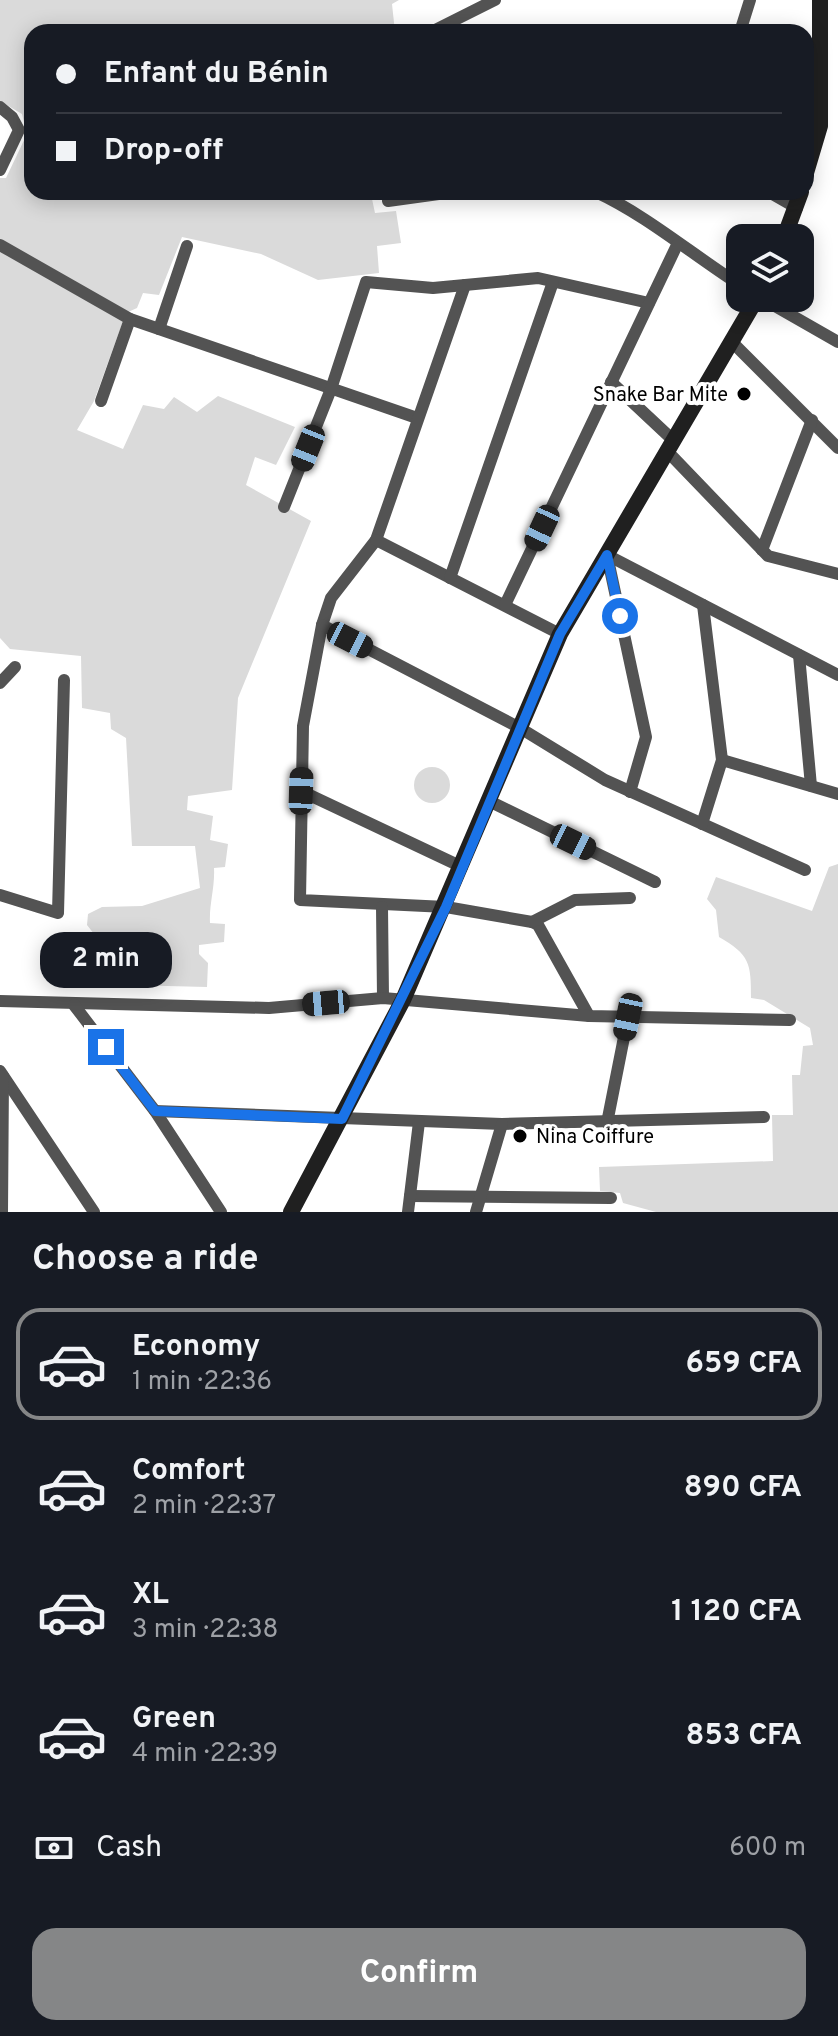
<!DOCTYPE html>
<meta charset="utf-8">
<style>
:root{--surface:#171b24;--page:#20242c;--text:#f1f3f6;--muted:#9ea1a6;--line:#363941;--accent:#858687}
body{margin:0;font-family:Overpass,sans-serif;background:var(--page);color:var(--text);height:100vh;display:flex;flex-direction:column;font-size:30px;white-space:nowrap}
*{box-sizing:border-box;margin:0}
p{font-size:26px;color:var(--muted)}
.icon{flex:none;width:44px;height:44px;fill:none;stroke:currentColor;stroke-width:2;stroke-linecap:round;stroke-linejoin:round}
.map{position:relative;height:1212px;overflow:hidden}
.drawer{display:flex;flex-direction:column;background:var(--surface);flex:1}
.drawer>*{flex:none}
.banner{position:absolute;left:24px;top:24px;width:790px;height:176px;border-radius:24px;box-shadow:0 4px 20px #0003;display:grid;align-content:center;height:176px;padding:0 32px;background:var(--surface)}
.fabs{position:absolute;left:726px;top:224px;display:grid;gap:16px}
.fabs a{display:grid;place-items:center;width:88px;height:88px;border-radius:16px;background:var(--surface);box-shadow:0 4px 20px #0003;font-size:40px}
.end{position:absolute;width:36px;height:36px;margin:-18px;border:10px solid #1a73e8;background:#fff;box-shadow:0 0 0 4px #fff}
.from{border-radius:50%}
.bubble{position:absolute;height:56px;border-radius:24px;background:var(--surface);box-shadow:0 4px 20px #0003;font-size:26px;font-weight:700;line-height:56px;text-align:center}
.car{position:absolute;width:24px;height:48px;margin:-24px -12px;border-radius:10px;box-shadow:0 0 6px 2px #0007;background:linear-gradient(#222 24%,#8ab4d8 0 40%,#222 0 76%,#8ab4d8 0 86%,#222 0)}
.banner b{display:flex;align-items:center;gap:28px;height:76px;font-size:30px}
.banner b+b{border-top:2px solid var(--line)}
.banner i{width:20px;height:20px;background:var(--text)}
ul{padding:0;list-style:none}
li{display:flex;align-items:center;gap:24px;height:112px;margin:0 16px 12px;padding:0 16px;border:4px solid transparent;border-radius:24px}
li div{flex:1}
li b{display:block;font-size:30px}
li em{font-style:normal;font-weight:700}
li.selected{border-color:var(--accent)}
li>.icon{width:72px;height:72px;stroke-width:1.5}
h2{padding:0 32px;font-size:36px;line-height:96px}
.pay{display:flex;align-items:center;gap:20px;height:88px;padding:0 32px;font-size:30px}
.pay p{margin-inline-start:auto}
.cta{display:flex;gap:16px;margin-top:auto;padding:16px 32px}
.cta a{flex:1;height:92px;border-radius:24px;background:var(--accent);color:#fff;font-size:32px;font-weight:700;line-height:92px;text-align:center}
.map>svg:first-child{display:block}
.green{fill:#dadada}
.lines{fill:none;stroke-linecap:round;stroke-linejoin:round}
.street{stroke:#535353;stroke-width:12}
.secondary{stroke:#202020;stroke-width:16}
.route{stroke:#1a73e8;stroke-width:10}
.poi-dot{fill:#000;stroke:#fff;stroke-width:3}
.labels{text-anchor:middle;stroke-width:8;stroke-linejoin:round;paint-order:stroke}
.poi-label{font-size:20px;fill:#000;stroke:#fff;text-anchor:end}
</style>
<div class="map">
<svg width="838" height="1212" viewBox="0 0 838 1212">
<rect width="100%" height="100%" fill="#fff"/>
<g class="green">
<path d="M0 0H399L392 4 395 32H32V192H388L372 199 375 213 396 211 401 243 377 246 379 273 318 280 261 254 182 237 159 295 143 293 137 308 126 313 94 401 77 430 123 449 143 405 164 409 174 397 197 412 218 396 295 427 276 465 255 457 246 485 311 521 238 698 232 790 188 796 187 810 213 816 210 840 228 844 225 867 214 868C215 888 209 904 210 923L225 924 224 942 199 945V954L208 963 207 987 127 985 124 979H111L97 968 98 939 87 925 88 914 102 907 142 906 200 888 195 846H132L126 738 111 729 110 713 82 708 81 656 10 649 0 638V178H6L27 134 22 114 0 101Z"/>
<circle cx="432" cy="785" r="18"/>
<path d="M838 864V1212H656L623 1203 620 1193 600 1191 599 1167 773 1161 772 1115H793L792 1075H800L803 1046 813 1045 810 1028 764 1000 751 998C751 963 750 955 719 937L716 910 707 899 716 877 812 911 829 867Z"/>
</g>
<g class="lines">
<g class="street">
<path d="M431 32 495 0"/>
<path d="M740 32 750 0"/>
<path d="M0 107 12 117 19 130 0 170"/>
<path d="M596 192C646 215 693 255 740 285"/>
<path d="M769 192 797 208"/>
<path d="M388 201 453 192"/>
<path d="M0 245 130 319 417 418"/>
<path d="M465 285 376 540 331 598 322 625 303 726 300 900 446 907 532 922 538 925 589 1016"/>
<path d="M761 298 838 342"/>
<path d="M159 329 187 246"/>
<path d="M731 341 838 448"/>
<path d="M611 382 674 441"/>
<path d="M101 401 130 319"/>
<path d="M668 452 768 556 838 574"/>
<path d="M284 507 331 389 366 282 433 288 538 278 649 303"/>
<path d="M376 540 560 634"/>
<path d="M762 550 812 420"/>
<path d="M607 555 838 675"/>
<path d="M607 555 646 737 630 792"/>
<path d="M450 578 553 282"/>
<path d="M505 605 677 245"/>
<path d="M322 625 520 728 605 780 805 870"/>
<path d="M799 655 811 786"/>
<path d="M0 683 15 667"/>
<path d="M722 760 838 794"/>
<path d="M301 791 462 867"/>
<path d="M491 802 655 882"/>
<path d="M702 824 722 760 703 605"/>
<path d="M0 895 58 913 64 680"/>
<path d="M382 907 383 998"/>
<path d="M532 922 575 900 630 898"/>
<path d="M0 1001 269 1008 383 998 589 1016 790 1020"/>
<path d="M74 1005 155 1111 221 1212"/>
<path d="M0 1071 94 1212"/>
<path d="M155 1111 502 1124 764 1117"/>
<path d="M607 1123 628 1017"/>
<path d="M410 1196 611 1198"/>
<path d="M2 1212 3 1076"/>
<path d="M408 1212 419 1122"/>
<path d="M476 1212 502 1124"/>
</g>
<g class="secondary">
<path d="M806 173 820 126V0"/>
<path d="M784 238 801 192"/>
<path d="M291 1212 403 1000 560 634 757 298"/>
</g>
</g>
<g class="lines">
<path class="route" d="M106 1047 155 1111 342 1119 446 907 560 634 607 555 620 616"/>
</g>
<g class="poi-dot">
<circle cx="744" cy="394" r="8"/>
<circle cx="520" cy="1136" r="8"/>
</g>
<g class="labels">
<g class="poi-label">
<text x="728" y="401">Snake Bar Mite</text>
<text x="536" y="1143" text-anchor="start">Nina Coiffure</text>
</g>
</g>
</svg>
<div class="fabs">
<a><svg class="icon" aria-label="layers" viewBox="0 0 24 24"><path d="M12 4l9 5-9 5-9-5zM3 14l9 5 9-5"/></svg></a>
</div>
<i class="end from" style="left:620px;top:616px"></i>
<i class="end" style="left:106px;top:1047px"></i>
<div class="bubble" style="left:40px;top:932px;width:132px">2 min</div>
<i class="car" style="left:308px;top:448px;rotate:202deg"></i>
<i class="car" style="left:542px;top:528px;rotate:205deg"></i>
<i class="car" style="left:350px;top:640px;rotate:117deg"></i>
<i class="car" style="left:301px;top:791px;rotate:2deg"></i>
<i class="car" style="left:573px;top:842px;rotate:116deg"></i>
<i class="car" style="left:326px;top:1003px;rotate:265deg"></i>
<i class="car" style="left:628px;top:1017px;rotate:192deg"></i>
<div class="banner">
<b><i class="from"></i>Enfant du Bénin</b>
<b><i></i>Drop-off</b>
</div>
</div>
<section class="drawer">
<h2>Choose a ride</h2>
<ul>
<li class="selected"><svg class="icon" aria-label="car" viewBox="0 0 24 24"><path d="M5 17H2v-5l4-1 3-4h7l3 4 3 1v5h-3M9 17h6M6 11h13"/><circle cx="7" cy="17" r="2"/><circle cx="17" cy="17" r="2"/></svg><div><b>Economy</b><p>1 min · 22:36</p></div><em>659 CFA</em></li>
<li><svg class="icon" aria-label="car" viewBox="0 0 24 24"><path d="M5 17H2v-5l4-1 3-4h7l3 4 3 1v5h-3M9 17h6M6 11h13"/><circle cx="7" cy="17" r="2"/><circle cx="17" cy="17" r="2"/></svg><div><b>Comfort</b><p>2 min · 22:37</p></div><em>890 CFA</em></li>
<li><svg class="icon" aria-label="car" viewBox="0 0 24 24"><path d="M5 17H2v-5l4-1 3-4h7l3 4 3 1v5h-3M9 17h6M6 11h13"/><circle cx="7" cy="17" r="2"/><circle cx="17" cy="17" r="2"/></svg><div><b>XL</b><p>3 min · 22:38</p></div><em>1 120 CFA</em></li>
<li><svg class="icon" aria-label="car" viewBox="0 0 24 24"><path d="M5 17H2v-5l4-1 3-4h7l3 4 3 1v5h-3M9 17h6M6 11h13"/><circle cx="7" cy="17" r="2"/><circle cx="17" cy="17" r="2"/></svg><div><b>Green</b><p>4 min · 22:39</p></div><em>853 CFA</em></li>
</ul>
<div class="pay"><svg class="icon" aria-label="cash" viewBox="0 0 24 24"><path d="M3 7h18v10H3z"/><circle cx="12" cy="12" r="2"/></svg>Cash<p>600 m</p></div>
<div class="cta"><a>Confirm</a></div>
</section>
